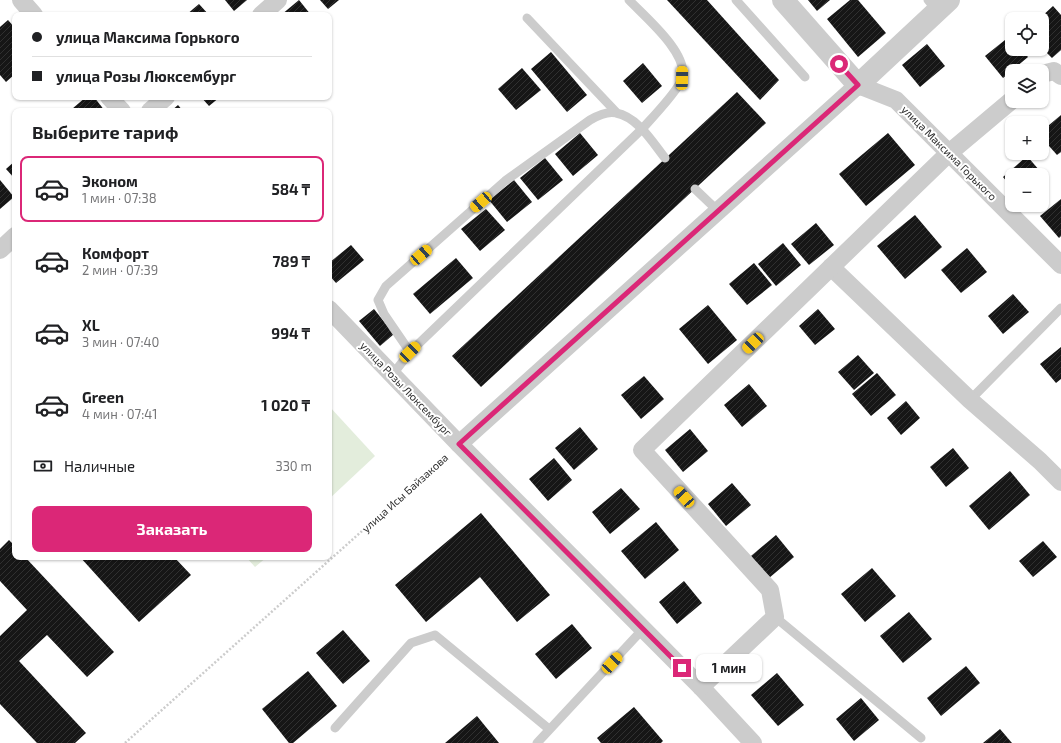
<!DOCTYPE html>
<html lang="ru">
<meta charset="utf-8">
<style>
:root{--surface:#fff;--page:#f6f6f6;--text:#202124;--muted:#757577;--line:#e0e0e0;--accent:#db2777}
body{margin:0;font-family:"Exo 2",sans-serif;background:var(--page);color:var(--text);height:100vh;display:flex;flex-direction:column;font-size:15px;white-space:nowrap}
*{box-sizing:border-box;margin:0}
p{font-size:13px;color:var(--muted)}
.icon{flex:none;width:22px;height:22px;fill:none;stroke:currentColor;stroke-width:2;stroke-linecap:round;stroke-linejoin:round}
.map{position:relative;flex:1;overflow:hidden}
.panel{position:absolute;left:12px;top:108px;width:320px;height:452px;display:flex;flex-direction:column;background:var(--surface);border-radius:8px;box-shadow:0 1px 3px #0004}
.panel>*{flex:none}
.hud{position:absolute;left:12px;top:12px;width:320px;height:88px;border-radius:8px;box-shadow:0 1px 3px #0004;display:grid;align-content:center;height:88px;padding:0 20px;background:var(--surface)}
.fabs{position:absolute;left:1005px;top:12px;display:grid;gap:8px}
.fabs a{display:grid;place-items:center;width:44px;height:44px;border-radius:8px;background:var(--surface);box-shadow:0 1px 3px #0004;font-size:20px}
.end{position:absolute;width:18px;height:18px;margin:-9px;border:5px solid #db2777;background:#fff;box-shadow:0 0 0 2px #fff}
.from{border-radius:50%}
.bubble{position:absolute;height:28px;border-radius:8px;background:var(--surface);box-shadow:0 1px 3px #0004;font-size:13px;font-weight:700;line-height:28px;text-align:center}
.car{position:absolute;width:12px;height:24px;margin:-12px -6px;border-radius:5px;box-shadow:0 0 3px 1px #0007;background:linear-gradient(#f5c518 24%,#345 0 40%,#f5c518 0 76%,#345 0 86%,#f5c518 0)}
.hud b{display:flex;align-items:center;gap:14px;height:38px;font-size:15px}
.hud b+b{border-top:1px solid var(--line)}
.hud i{width:10px;height:10px;background:var(--text)}
ul{padding:0;list-style:none}
li{display:flex;align-items:center;gap:12px;height:66px;margin:0 8px 6px;padding:0 12px;border:2px solid transparent;border-radius:8px}
li div{flex:1}
li b{display:block;font-size:15px}
li em{font-style:normal;font-weight:700}
li.selected{border-color:var(--accent)}
li>.icon{width:36px;height:36px;stroke-width:1.5}
h2{padding:0 20px;font-size:18px;line-height:48px}
.pay{display:flex;align-items:center;gap:10px;height:44px;padding:0 20px;font-size:15px}
.pay p{margin-inline-start:auto}
.cta{display:flex;gap:8px;margin-top:auto;padding:8px 20px}
.cta a{flex:1;height:46px;border-radius:8px;background:var(--accent);color:#fff;font-size:16px;font-weight:700;line-height:46px;text-align:center}
.map>svg:first-child{display:block}
.green{fill:#e3eddc}
.building{fill:url(#building-hatch)}
.lines{fill:none;stroke-linecap:round;stroke-linejoin:round}
.path{stroke:#ccc;stroke-width:2.5;stroke-dasharray:2 2;stroke-linecap:butt}
.service{stroke:#ccc;stroke-width:9}
.minor{stroke:#ccc;stroke-width:18}
.tertiary{stroke:#ccc;stroke-width:22}
.route{stroke:#db2777;stroke-width:5}
.labels{text-anchor:middle;stroke-width:4;stroke-linejoin:round;paint-order:stroke}
.street-label{font-size:11px;fill:#2f2f2f;stroke:#fff}
</style>
<div class="map">
<svg width="1061" height="743" viewBox="0 0 1061 743">
<defs>
<pattern id="building-hatch" width="6" height="6" patternUnits="userSpaceOnUse"><rect width="6" height="6" fill="#161616"/><path d="M-1 1l2-2M0 6l6-6M5 7l2-2" fill="none" stroke="#303030"/></pattern>
</defs>
<rect width="100%" height="100%" fill="#fff"/>
<g class="green">
<path d="M329 406 375 456 329 499Z"/>
<path d="M246 557H267L255 567Z"/>
</g>
<g class="building">
<path d="M225 0H247L234 11Z"/>
<path d="M299 0 311 15H281Z"/>
<path d="M320 0H339L328 9Z"/>
<path d="M667 0H707L779 80 760 100Z"/>
<path d="M808 0H830L817 11Z"/>
<path d="M850 0H858L886 33 858 57 827 19Z"/>
<path d="M199 4 209 15H186Z"/>
<path d="M1053 6 1061 15V50L1052 58 1042 48V19H1039Z"/>
<path d="M8 20 15 28V74L6 82 0 75V27Z"/>
<path d="M1010 36 1012 38V49H1021L1028 57 1003 78 985 56Z"/>
<path d="M927 44 945 66 920 87 902 65Z"/>
<path d="M551 52 587 95 567 112 531 69Z"/>
<path d="M643 63 662 86 642 103 623 81Z"/>
<path d="M522 68 541 90 516 110 498 89Z"/>
<path d="M737 92 766 123 481 387 452 356Z"/>
<path d="M86 97H94L105 111H73L72 109Z"/>
<path d="M201 97H220L209 106Z"/>
<path d="M178 105 183 111H171Z"/>
<path d="M1061 115V152L1057 155 1042 138V131Z"/>
<path d="M580 133 598 155 573 176 555 154Z"/>
<path d="M888 133 915 165 866 206 839 174Z"/>
<path d="M1027 156 1046 178 1042 181V175H1012V188L1003 177Z"/>
<path d="M545 158 563 180 538 200 520 178Z"/>
<path d="M15 161V179L6 169Z"/>
<path d="M0 180 14 197 0 209Z"/>
<path d="M514 180 532 202 507 222 489 200Z"/>
<path d="M1061 199V236L1059 238 1040 216Z"/>
<path d="M486 209 505 230 480 251 461 229Z"/>
<path d="M915 215 942 247 905 279 877 246Z"/>
<path d="M816 223 834 245 809 265 791 244Z"/>
<path d="M783 243 801 265 776 286 758 264Z"/>
<path d="M351 245 364 260 336 283 329 275V263Z"/>
<path d="M967 248 987 272 961 293 941 270Z"/>
<path d="M456 258 473 278 430 314 413 294Z"/>
<path d="M754 263 772 285 747 305 729 284Z"/>
<path d="M1013 294 1029 312 1003 334 988 316Z"/>
<path d="M708 305 737 340 708 364 679 329Z"/>
<path d="M374 309 394 334 380 346 359 321Z"/>
<path d="M818 309 835 329 815 345 799 326Z"/>
<path d="M1061 347V379L1056 383 1040 364Z"/>
<path d="M858 355 874 373 854 390 838 372Z"/>
<path d="M877 373 896 395 871 416 852 394Z"/>
<path d="M644 376 664 399 641 419 621 395Z"/>
<path d="M749 384 767 406 742 427 724 405Z"/>
<path d="M906 401 920 418 901 435 887 418Z"/>
<path d="M580 427 598 449 574 470 555 448Z"/>
<path d="M690 429 708 451 683 472 665 450Z"/>
<path d="M953 448 969 468 946 487 930 467Z"/>
<path d="M554 458 572 480 548 501 529 479Z"/>
<path d="M1010 471 1030 495 989 530 969 506Z"/>
<path d="M732 483 751 505 726 526 708 504Z"/>
<path d="M621 488 640 509 610 534 592 512Z"/>
<path d="M481 513 550 595 517 622 480 577 426 622 395 585Z"/>
<path d="M656 522 679 550 645 579 621 551Z"/>
<path d="M776 535 794 557 769 578 751 556Z"/>
<path d="M9 540 15 546V557H25L114 652 87 677 47 635 19 661 86 733 75 743H37L0 704V636L27 610 0 581V549Z"/>
<path d="M1043 541 1057 557 1033 577 1019 561Z"/>
<path d="M80 557H174L191 575 139 622Z"/>
<path d="M872 568 896 596 865 622 841 594Z"/>
<path d="M684 581 702 603 677 624 659 602Z"/>
<path d="M909 612 932 639 903 663 880 636Z"/>
<path d="M572 624 592 648 556 679 535 654Z"/>
<path d="M343 630 370 661 343 684 316 653Z"/>
<path d="M966 666 980 683 941 716 927 698Z"/>
<path d="M308 671 337 706 293 743H289L262 709Z"/>
<path d="M777 673 804 705 778 726 751 695Z"/>
<path d="M861 698 879 720 854 741 836 719Z"/>
<path d="M634 707 663 741 661 743H601L597 738Z"/>
<path d="M477 716 499 743H445Z"/>
<path d="M1000 729 1012 743H983Z"/>
</g>
<g class="lines">
<path class="path" d="M125 743 447 455"/>
<g class="service">
<path d="M736 0 805 77"/>
<path d="M928 0 937 11"/>
<path d="M527 18 616 112"/>
<path d="M695 189 718 211"/>
<path d="M410 352 384 314 378 300 386 286 505 181 590 120C597 116 608 111 616 113 638 117 653 143 665 158"/>
<path d="M393 374 410 352 642 129C652 118 677 92 682 79 690 54 644 16 629 0"/>
<path d="M970 400 1061 308"/>
<path d="M775 617 921 738"/>
<path d="M335 728 411 643 435 635 549 729"/>
<path d="M537 743 643 629"/>
</g>
<g class="minor">
<path d="M21 0 34 15"/>
<path d="M261 15 278 0"/>
<path d="M1042 74 1054 71 1061 76"/>
<path d="M109 97 122 111"/>
<path d="M150 111 166 97"/>
<path d="M0 250 15 236"/>
<path d="M831 267 970 400 1040 461 1061 482"/>
<path d="M329 309 459 444 701 687 753 743"/>
<path d="M459 444 858 85 896 100 1061 265"/>
<path d="M701 687 775 617 770 590 642 450 949 153 1012 100"/>
</g>
<path class="tertiary" d="M783 0 858 85 949 0"/>
</g>
<g class="lines">
<path class="route" d="M682 668 459 444 858 85 839 64"/>
</g>
<g class="labels">
<g class="street-label">
<text transform="translate(949 153) rotate(45)" y="4">улица Максима Горького</text>
<text transform="translate(406 389) rotate(46)" y="4">улица Розы Люксембург</text>
<text transform="translate(405 493) rotate(-42)" y="4">улица Исы Байзакова</text>
</g>
</g>
</svg>
<div class="fabs">
<a><svg class="icon" aria-label="locate" viewBox="0 0 24 24"><circle cx="12" cy="12" r="6"/><path d="M12 2v4M12 18v4M2 12h4M18 12h4"/></svg></a>
<a><svg class="icon" aria-label="layers" viewBox="0 0 24 24"><path d="M12 4l9 5-9 5-9-5zM3 14l9 5 9-5"/></svg></a>
<a>+</a>
<a>−</a>
</div>
<i class="end from" style="left:839px;top:64px"></i>
<i class="end" style="left:682px;top:668px"></i>
<div class="bubble" style="left:696px;top:654px;width:66px">1 мин</div>
<i class="car" style="left:682px;top:78px;rotate:1deg"></i>
<i class="car" style="left:481px;top:202px;rotate:229deg"></i>
<i class="car" style="left:421px;top:255px;rotate:49deg"></i>
<i class="car" style="left:753px;top:343px;rotate:226deg"></i>
<i class="car" style="left:410px;top:352px;rotate:46deg"></i>
<i class="car" style="left:684px;top:497px;rotate:318deg"></i>
<i class="car" style="left:612px;top:663px;rotate:43deg"></i>
<div class="hud">
<b><i class="from"></i>улица Максима Горького</b>
<b><i></i>улица Розы Люксембург</b>
</div>
<section class="panel">
<h2>Выберите тариф</h2>
<ul>
<li class="selected"><svg class="icon" aria-label="car" viewBox="0 0 24 24"><path d="M5 17H2v-5l4-1 3-4h7l3 4 3 1v5h-3M9 17h6M6 11h13"/><circle cx="7" cy="17" r="2"/><circle cx="17" cy="17" r="2"/></svg><div><b>Эконом</b><p>1 мин · 07:38</p></div><em>584 ₸</em></li>
<li><svg class="icon" aria-label="car" viewBox="0 0 24 24"><path d="M5 17H2v-5l4-1 3-4h7l3 4 3 1v5h-3M9 17h6M6 11h13"/><circle cx="7" cy="17" r="2"/><circle cx="17" cy="17" r="2"/></svg><div><b>Комфорт</b><p>2 мин · 07:39</p></div><em>789 ₸</em></li>
<li><svg class="icon" aria-label="car" viewBox="0 0 24 24"><path d="M5 17H2v-5l4-1 3-4h7l3 4 3 1v5h-3M9 17h6M6 11h13"/><circle cx="7" cy="17" r="2"/><circle cx="17" cy="17" r="2"/></svg><div><b>XL</b><p>3 мин · 07:40</p></div><em>994 ₸</em></li>
<li><svg class="icon" aria-label="car" viewBox="0 0 24 24"><path d="M5 17H2v-5l4-1 3-4h7l3 4 3 1v5h-3M9 17h6M6 11h13"/><circle cx="7" cy="17" r="2"/><circle cx="17" cy="17" r="2"/></svg><div><b>Green</b><p>4 мин · 07:41</p></div><em>1 020 ₸</em></li>
</ul>
<div class="pay"><svg class="icon" aria-label="cash" viewBox="0 0 24 24"><path d="M3 7h18v10H3z"/><circle cx="12" cy="12" r="2"/></svg>Наличные<p>330 m</p></div>
<div class="cta"><a>Заказать</a></div>
</section>
</div>
